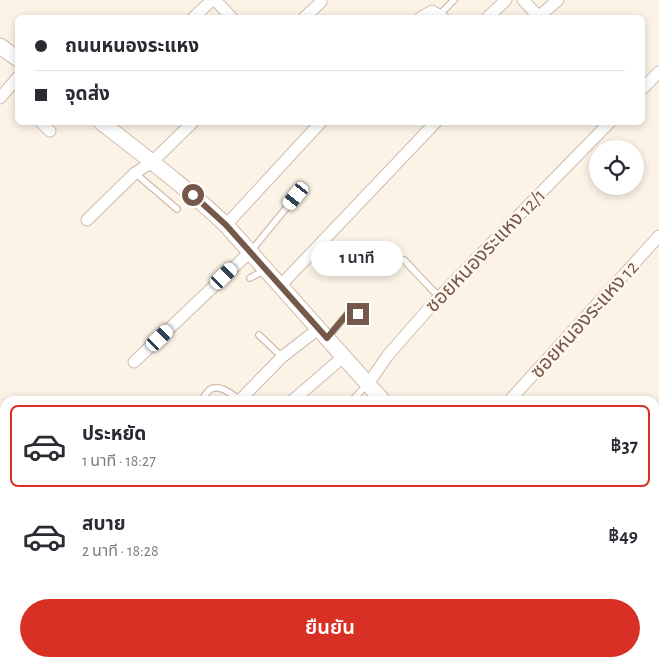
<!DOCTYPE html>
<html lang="th">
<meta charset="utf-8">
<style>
:root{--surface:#fff;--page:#f7f7f7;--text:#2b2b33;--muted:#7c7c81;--line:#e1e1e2;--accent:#d93025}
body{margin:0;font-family:"Alegreya Sans","Noto Sans Thai",sans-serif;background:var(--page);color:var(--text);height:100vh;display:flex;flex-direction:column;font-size:19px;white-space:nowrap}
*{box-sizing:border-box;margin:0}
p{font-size:16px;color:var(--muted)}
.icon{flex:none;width:28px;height:28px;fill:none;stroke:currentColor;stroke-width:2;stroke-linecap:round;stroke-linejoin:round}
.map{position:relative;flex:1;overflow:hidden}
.drawer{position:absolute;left:0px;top:396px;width:660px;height:271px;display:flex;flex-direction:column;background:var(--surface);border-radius:15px 15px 0 0;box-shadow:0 2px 8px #0003}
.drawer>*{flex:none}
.hud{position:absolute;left:15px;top:15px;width:630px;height:110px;border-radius:8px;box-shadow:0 2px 8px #0003;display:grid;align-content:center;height:110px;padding:0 20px;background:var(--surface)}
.controls{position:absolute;left:589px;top:140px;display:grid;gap:10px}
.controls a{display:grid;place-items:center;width:55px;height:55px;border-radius:50%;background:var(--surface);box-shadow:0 2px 8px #0003;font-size:25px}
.end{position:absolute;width:22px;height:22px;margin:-11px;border:6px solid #76584b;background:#fff;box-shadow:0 0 0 2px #fff}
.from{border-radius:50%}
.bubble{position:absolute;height:35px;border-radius:18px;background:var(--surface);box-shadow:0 2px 8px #0003;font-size:16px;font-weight:600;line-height:35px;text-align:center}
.car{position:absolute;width:15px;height:30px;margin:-15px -8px;border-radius:6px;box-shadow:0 0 4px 1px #0007;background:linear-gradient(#fff 24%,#345 0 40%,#fff 0 76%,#345 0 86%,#fff 0)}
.hud b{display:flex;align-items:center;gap:18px;height:48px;font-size:19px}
.hud b+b{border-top:1px solid var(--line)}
.hud i{width:12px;height:12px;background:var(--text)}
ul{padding:9px 0 0;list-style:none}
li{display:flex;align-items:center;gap:15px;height:82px;margin:0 10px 8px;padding:0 10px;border:2px solid transparent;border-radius:8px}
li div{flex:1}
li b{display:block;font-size:19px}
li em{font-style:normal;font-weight:600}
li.selected{border-color:var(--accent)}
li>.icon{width:45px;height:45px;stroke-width:1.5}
.action{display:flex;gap:10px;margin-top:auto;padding:10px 20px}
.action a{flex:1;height:58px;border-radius:30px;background:var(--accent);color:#fff;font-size:20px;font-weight:600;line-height:58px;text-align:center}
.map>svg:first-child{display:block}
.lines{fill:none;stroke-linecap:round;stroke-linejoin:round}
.lane-casing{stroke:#d0bcaf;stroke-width:8}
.street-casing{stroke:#d0bcaf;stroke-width:13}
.secondary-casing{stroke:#d3bcad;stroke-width:17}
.lane{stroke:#fff;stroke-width:5.5}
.street{stroke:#fff;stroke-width:11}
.secondary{stroke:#fff;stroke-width:15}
.route{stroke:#76584b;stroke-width:6}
.labels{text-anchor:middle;stroke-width:5;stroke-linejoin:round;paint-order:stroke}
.street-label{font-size:20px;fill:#76584b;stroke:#fff7ed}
</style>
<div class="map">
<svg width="659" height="667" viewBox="0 0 659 667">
<rect width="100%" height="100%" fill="#fcf3e7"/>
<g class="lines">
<g class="lane-casing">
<g id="lane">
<path d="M439 15 454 0"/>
<path d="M135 173 177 209"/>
<path d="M251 251 296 196"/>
<path d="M404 260 439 297"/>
<path d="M250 278 265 270"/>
<path d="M259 335 282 357"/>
<path d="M328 337 348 313 353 312 367 320"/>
<path d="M201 401C204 397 207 391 211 389 220 384 233 395 240 400"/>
<path d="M351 401 368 384"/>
</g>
</g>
<g class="street-casing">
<g id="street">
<path d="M215 0 232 18"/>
<path d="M523 0 538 16"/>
<path d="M193 18 212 0"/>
<path d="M304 18 321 2"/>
<path d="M420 18 432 11 443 18"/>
<path d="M487 18 506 0"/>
<path d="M537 18 558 0"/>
<path d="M642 89 659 72"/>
<path d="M0 98 18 77"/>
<path d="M41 122 50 131"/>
<path d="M87 220 135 173 152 162 193 122"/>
<path d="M226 225 321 122"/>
<path d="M281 285 436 122"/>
<path d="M134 362 250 252"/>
<path d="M368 384 388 355 439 297 610 122"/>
<path d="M239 401 282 357 318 329"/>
<path d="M292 401 343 357"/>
<path d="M509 401 659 236"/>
<path d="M0 648 5 643"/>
</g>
</g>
<g class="secondary-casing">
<g id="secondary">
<path d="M0 46 18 59"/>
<path d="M101 122C143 155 187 188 226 225L383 401"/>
<path d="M581 662V667"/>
</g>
</g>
<use href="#lane" class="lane"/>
<use href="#street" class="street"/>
<use href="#secondary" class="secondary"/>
</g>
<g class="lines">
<path class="route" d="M193 195 226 225 327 338 348 313 353 312 358 314"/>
</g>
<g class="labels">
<g class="street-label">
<text transform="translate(485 250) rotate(-46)" y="7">ซอยหนองระแหง 12/1</text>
<text transform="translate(584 319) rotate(-48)" y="7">ซอยหนองระแหง 12</text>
</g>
</g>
</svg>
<div class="controls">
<a><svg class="icon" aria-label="locate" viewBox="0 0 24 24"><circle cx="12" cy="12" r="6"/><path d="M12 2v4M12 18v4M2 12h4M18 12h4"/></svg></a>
</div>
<i class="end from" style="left:193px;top:195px"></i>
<i class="end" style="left:358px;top:314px"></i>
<div class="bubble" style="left:311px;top:241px;width:92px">1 นาที</div>
<i class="car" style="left:296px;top:196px;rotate:219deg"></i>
<i class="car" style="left:224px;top:276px;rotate:46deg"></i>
<i class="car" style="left:160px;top:338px;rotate:46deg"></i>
<div class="hud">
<b><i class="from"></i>ถนนหนองระแหง</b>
<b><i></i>จุดส่ง</b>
</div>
<section class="drawer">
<ul>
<li class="selected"><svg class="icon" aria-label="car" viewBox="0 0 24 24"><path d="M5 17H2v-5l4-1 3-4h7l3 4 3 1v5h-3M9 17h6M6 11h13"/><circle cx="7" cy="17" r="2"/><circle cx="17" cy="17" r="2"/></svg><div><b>ประหยัด</b><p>1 นาที · 18:27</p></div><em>฿37</em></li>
<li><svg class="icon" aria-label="car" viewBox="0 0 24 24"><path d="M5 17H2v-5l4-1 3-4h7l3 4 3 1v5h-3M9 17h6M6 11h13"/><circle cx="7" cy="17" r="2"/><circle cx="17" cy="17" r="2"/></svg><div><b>สบาย</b><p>2 นาที · 18:28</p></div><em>฿49</em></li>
</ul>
<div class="action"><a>ยืนยัน</a></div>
</section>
</div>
